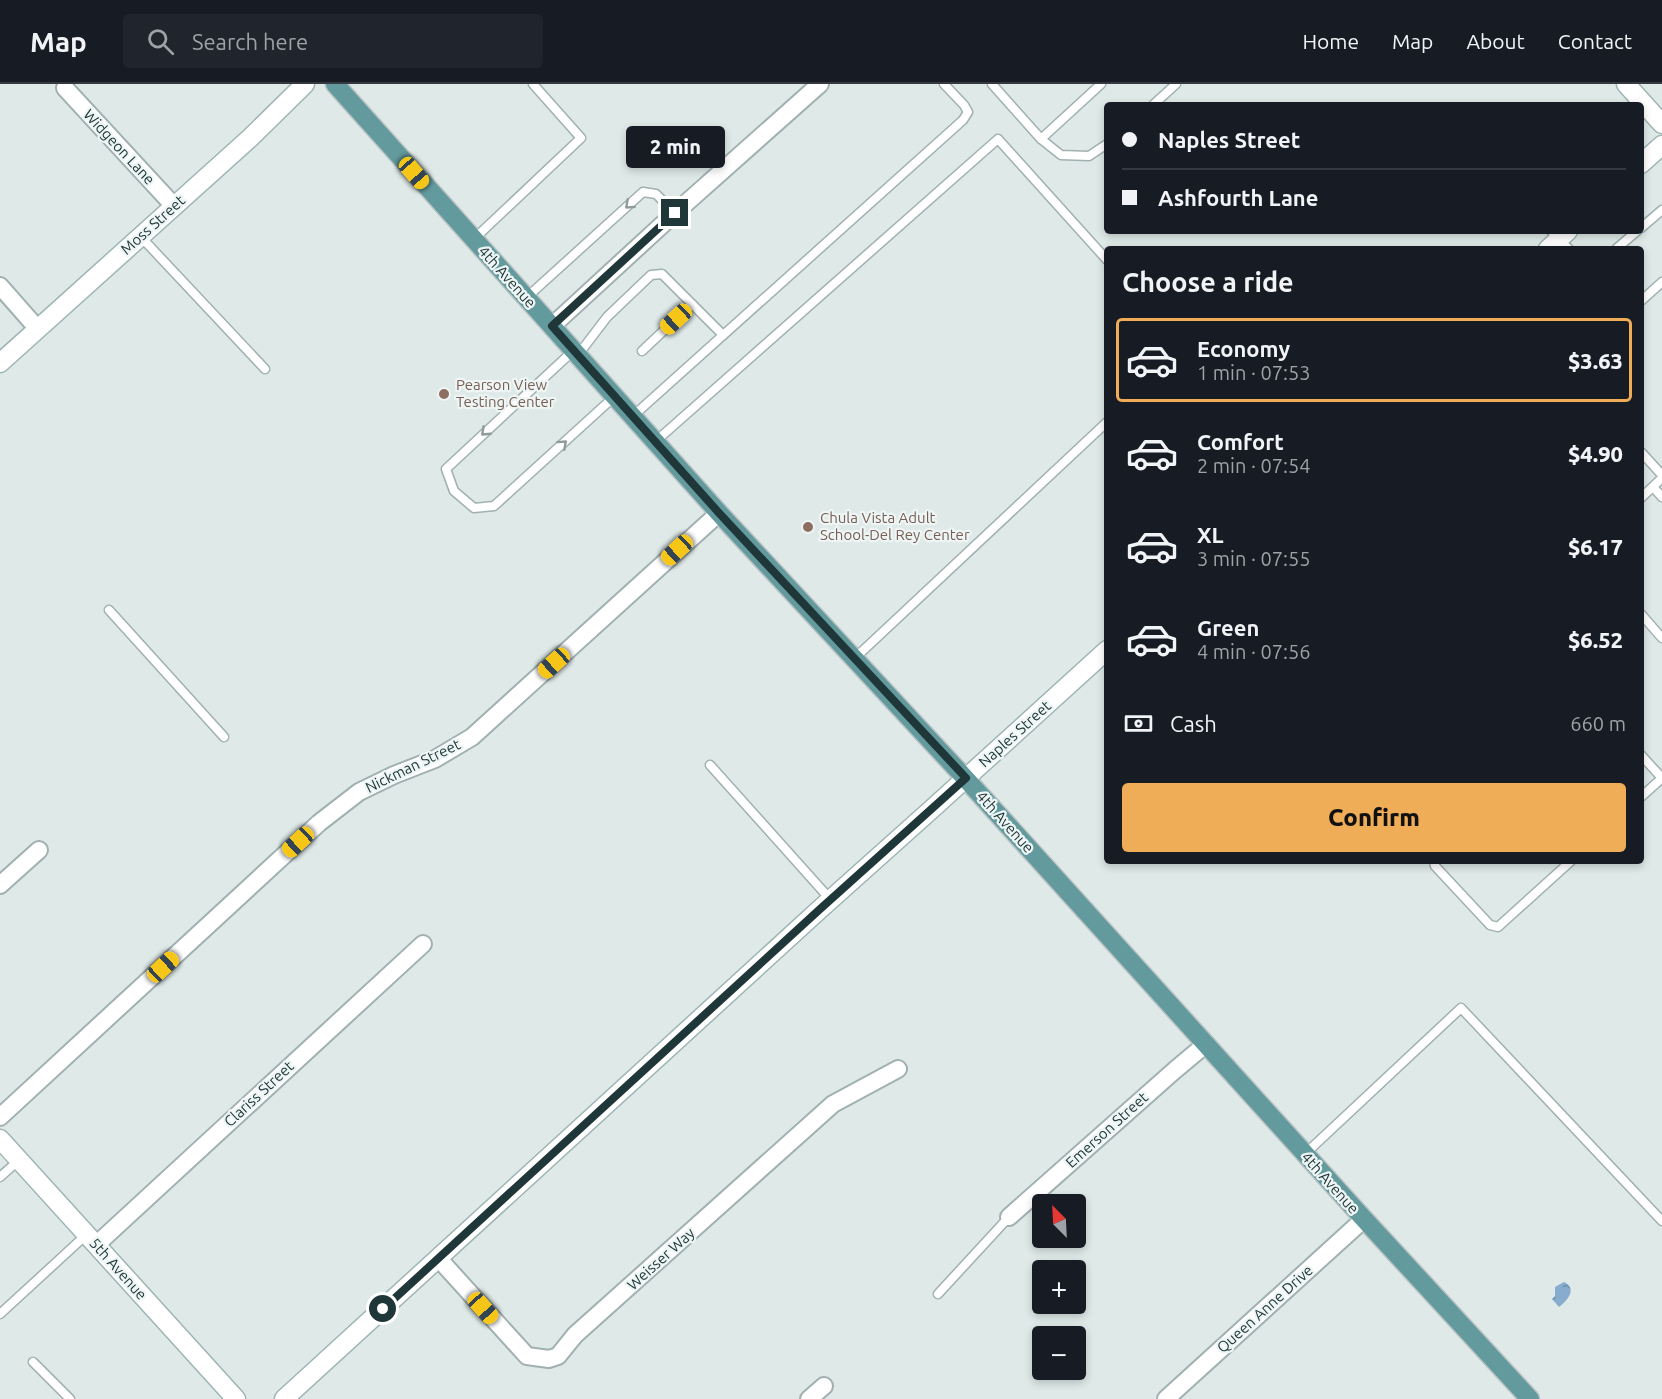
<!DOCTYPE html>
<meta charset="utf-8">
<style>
:root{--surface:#171b24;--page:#20242c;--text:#f1f3f6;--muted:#9ea1a6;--line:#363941;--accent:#efad57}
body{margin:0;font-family:Ubuntu,sans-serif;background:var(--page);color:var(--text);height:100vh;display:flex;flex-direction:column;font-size:22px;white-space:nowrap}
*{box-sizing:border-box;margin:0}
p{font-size:20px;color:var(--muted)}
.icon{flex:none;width:33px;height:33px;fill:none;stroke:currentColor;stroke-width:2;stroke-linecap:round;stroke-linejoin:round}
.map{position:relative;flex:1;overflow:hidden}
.drawer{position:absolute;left:1104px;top:162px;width:540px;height:618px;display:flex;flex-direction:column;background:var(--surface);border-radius:6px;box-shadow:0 3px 9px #0003}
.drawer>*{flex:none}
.hud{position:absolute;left:1104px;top:18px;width:540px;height:132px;border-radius:6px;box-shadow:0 3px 9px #0003;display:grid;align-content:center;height:132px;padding:0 18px;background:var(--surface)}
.needle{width:39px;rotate:336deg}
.buttons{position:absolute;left:1032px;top:1110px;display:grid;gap:12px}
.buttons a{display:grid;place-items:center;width:54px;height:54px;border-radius:6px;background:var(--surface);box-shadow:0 3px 9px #0003;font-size:30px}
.end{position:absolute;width:27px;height:27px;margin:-14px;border:8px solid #203739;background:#fff;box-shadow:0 0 0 3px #fff}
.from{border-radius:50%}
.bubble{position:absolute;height:42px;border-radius:6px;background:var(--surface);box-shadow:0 3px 9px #0003;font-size:20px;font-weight:800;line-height:42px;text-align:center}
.car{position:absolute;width:18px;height:36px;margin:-18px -9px;border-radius:8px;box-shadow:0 0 4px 2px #0007;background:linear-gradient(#f5c518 24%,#345 0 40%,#f5c518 0 76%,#345 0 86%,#f5c518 0)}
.hud b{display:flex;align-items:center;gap:21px;height:57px;font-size:22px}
.hud b+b{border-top:2px solid var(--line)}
.hud i{width:15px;height:15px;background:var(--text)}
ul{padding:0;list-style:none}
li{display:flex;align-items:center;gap:18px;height:84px;margin:0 12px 9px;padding:0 6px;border:3px solid transparent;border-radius:6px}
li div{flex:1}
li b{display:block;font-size:22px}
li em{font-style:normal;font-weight:800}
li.on{border-color:var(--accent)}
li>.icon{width:54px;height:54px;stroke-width:1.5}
h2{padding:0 18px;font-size:27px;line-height:72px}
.pay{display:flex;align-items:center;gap:15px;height:66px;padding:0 18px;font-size:22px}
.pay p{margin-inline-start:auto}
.primary-button{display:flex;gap:12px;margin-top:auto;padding:12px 18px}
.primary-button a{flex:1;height:69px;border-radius:6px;background:var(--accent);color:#111;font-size:24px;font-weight:800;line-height:69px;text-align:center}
header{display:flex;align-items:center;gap:36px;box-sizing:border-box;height:84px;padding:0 30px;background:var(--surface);border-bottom:2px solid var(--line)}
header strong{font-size:28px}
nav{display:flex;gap:33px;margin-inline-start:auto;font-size:21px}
.search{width:420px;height:54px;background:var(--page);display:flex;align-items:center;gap:15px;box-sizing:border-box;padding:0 21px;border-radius:6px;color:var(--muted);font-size:22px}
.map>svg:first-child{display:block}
.water{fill:url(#water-ripples)}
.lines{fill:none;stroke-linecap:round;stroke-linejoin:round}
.lane-casing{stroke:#a1b0b0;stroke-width:11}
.street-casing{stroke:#a1b0b0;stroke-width:20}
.secondary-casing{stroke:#9eb5b4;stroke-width:21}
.primary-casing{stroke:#bcc3c4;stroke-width:21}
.lane{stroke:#fff;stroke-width:8}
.street{stroke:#fff;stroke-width:16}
.secondary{stroke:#fff;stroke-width:18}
.primary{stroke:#639a9e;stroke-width:18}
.oneway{stroke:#909b9c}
.route{stroke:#203739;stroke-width:8}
.education-dot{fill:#8d6e63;stroke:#eef6f5;stroke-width:2}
.labels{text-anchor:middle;stroke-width:4.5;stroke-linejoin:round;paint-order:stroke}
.street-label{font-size:15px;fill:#203739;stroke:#eef6f5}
.education-label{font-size:15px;fill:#785e54;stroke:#eef6f5;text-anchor:start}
</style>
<header>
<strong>Map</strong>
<div class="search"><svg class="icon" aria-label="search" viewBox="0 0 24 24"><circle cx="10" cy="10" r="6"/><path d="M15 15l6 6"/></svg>Search here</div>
<nav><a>Home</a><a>Map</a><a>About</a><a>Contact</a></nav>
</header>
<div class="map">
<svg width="1662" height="1315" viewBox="0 0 1662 1315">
<defs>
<pattern id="water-ripples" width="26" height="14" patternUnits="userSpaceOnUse" patternTransform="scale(1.5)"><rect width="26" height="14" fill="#86acce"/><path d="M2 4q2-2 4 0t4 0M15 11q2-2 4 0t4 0" fill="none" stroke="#6d8da8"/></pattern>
</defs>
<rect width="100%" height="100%" fill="#dee9e8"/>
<path class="water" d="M1564 1198C1578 1205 1567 1217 1559 1223L1552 1215 1555 1212V1203Z"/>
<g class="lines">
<g class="lane-casing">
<g id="lane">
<path d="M992 0 1041 55 1101 0"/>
<path d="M1153 21 1176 0"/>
<path d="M1041 55 1061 71 1089 72 1107 60"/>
<path d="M1641 144 1662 126"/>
<path d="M1551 147 1569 165"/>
<path d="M141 153 265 285"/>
<path d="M474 155 581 54 533 0"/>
<path d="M1616 165 1637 147"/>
<path d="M526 214 643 108 656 110 675 129"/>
<path d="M1641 217 1662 198"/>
<path d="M574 266 446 385 454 407 474 424 494 422 615 312"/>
<path d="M642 267 692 220"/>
<path d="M578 271 607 233 651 191 662 190 723 251"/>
<path d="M633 332 963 36 968 28 964 21 944 0"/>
<path d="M656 357 998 55 1107 176"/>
<path d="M1641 368 1662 391"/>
<path d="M1653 403 1662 413"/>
<path d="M1641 414 1662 394"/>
<path d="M109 526 224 653"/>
<path d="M1641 530 1662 554"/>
<path d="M855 574 1107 338"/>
<path d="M1641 671 1662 694"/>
<path d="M710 681 830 815"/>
<path d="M1641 713 1662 694"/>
<path d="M1434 777 1435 782 1490 841 1498 843 1571 777"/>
<path d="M1305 1070 1461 924 1662 1137"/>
<path d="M0 1093 19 1076"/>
<path d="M938 1210 1009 1133"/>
<path d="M0 1230 86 1151"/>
<path d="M33 1278 70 1315"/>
</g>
</g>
<g class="street-casing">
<g id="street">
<path d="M65 4 174 122"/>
<path d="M0 202 37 244"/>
<path d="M552 242 675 129 820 0"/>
<path d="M0 801 39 766"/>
<path d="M0 1033 319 739 359 708 394 691 435 675 472 653 719 429"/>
<path d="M1009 1133 1175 986 1206 960"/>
<path d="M96 1161 423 860"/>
<path d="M439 1175 527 1272 549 1275 558 1272 575 1251 833 1020 898 985"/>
<path d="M809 1315 824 1302"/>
<path d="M1166 1315 1364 1135"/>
</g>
</g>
<g class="secondary-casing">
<g id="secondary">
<path d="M1626 0 1662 40"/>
<path d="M1641 80 1662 61"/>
<path d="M1548 165 1568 147"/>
<path d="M0 279 250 54 305 0"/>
<path d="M0 1055 236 1315"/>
<path d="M284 1315 819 826 933 724 1107 566"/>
</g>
</g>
<g class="primary-casing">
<path id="primary" d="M335 0 719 429 966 695 1364 1135 1530 1315"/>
</g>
<use href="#lane" class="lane"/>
<use href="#street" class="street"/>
<use href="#secondary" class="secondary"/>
<use href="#primary" class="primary"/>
</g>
<defs><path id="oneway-chevron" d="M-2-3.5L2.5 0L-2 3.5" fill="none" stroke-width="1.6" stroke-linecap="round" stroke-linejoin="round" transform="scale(1.5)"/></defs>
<g class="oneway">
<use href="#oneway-chevron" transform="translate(629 121) rotate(138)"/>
<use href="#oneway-chevron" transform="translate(485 348) rotate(137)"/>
<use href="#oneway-chevron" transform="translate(563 360) rotate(-42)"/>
</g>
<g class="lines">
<path class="route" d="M383 1225 819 826 966 694 719 429 552 242 675 129"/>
</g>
<g class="education-dot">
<circle cx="444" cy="310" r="6"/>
<circle cx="808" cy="443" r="6"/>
</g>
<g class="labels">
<g class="street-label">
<text transform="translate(119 63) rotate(47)" y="5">Widgeon Lane</text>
<text transform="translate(153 141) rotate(-42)" y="5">Moss Street</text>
<text transform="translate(507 193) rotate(48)" y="5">4th Avenue</text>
<text transform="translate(1015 650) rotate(-42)" y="5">Naples Street</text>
<text transform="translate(413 682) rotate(-26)" y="5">Nickman Street</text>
<text transform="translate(1005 738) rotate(48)" y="5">4th Avenue</text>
<text transform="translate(259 1010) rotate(-43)" y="5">Clariss Street</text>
<text transform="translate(1107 1046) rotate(-42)" y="5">Emerson Street</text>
<text transform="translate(1330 1099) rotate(48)" y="5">4th Avenue</text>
<text transform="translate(661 1175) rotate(-42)" y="5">Weisser Way</text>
<text transform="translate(118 1185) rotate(48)" y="5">5th Avenue</text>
<text transform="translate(1265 1225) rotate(-42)" y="5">Queen Anne Drive</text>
</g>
<g class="education-label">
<text x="456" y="306">Pearson View<tspan x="456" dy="17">Testing Center</tspan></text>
<text x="820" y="439">Chula Vista Adult<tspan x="820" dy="17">School-Del Rey Center</tspan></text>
</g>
</g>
</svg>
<div class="buttons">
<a><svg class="needle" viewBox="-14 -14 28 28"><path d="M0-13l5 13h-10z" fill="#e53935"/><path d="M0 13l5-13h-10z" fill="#9ea1a6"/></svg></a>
<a>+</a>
<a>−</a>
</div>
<i class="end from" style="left:383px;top:1225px"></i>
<i class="end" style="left:675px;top:129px"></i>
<div class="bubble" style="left:626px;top:42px;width:99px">2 min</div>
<i class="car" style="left:414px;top:89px;rotate:139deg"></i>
<i class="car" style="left:676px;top:235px;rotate:227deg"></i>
<i class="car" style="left:677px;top:466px;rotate:227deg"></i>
<i class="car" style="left:554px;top:579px;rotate:228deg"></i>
<i class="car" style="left:298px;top:758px;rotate:227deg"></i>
<i class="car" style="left:163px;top:883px;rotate:47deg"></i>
<i class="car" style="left:483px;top:1224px;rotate:138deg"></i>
<div class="hud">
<b><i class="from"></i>Naples Street</b>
<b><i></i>Ashfourth Lane</b>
</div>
<section class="drawer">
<h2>Choose a ride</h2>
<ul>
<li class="on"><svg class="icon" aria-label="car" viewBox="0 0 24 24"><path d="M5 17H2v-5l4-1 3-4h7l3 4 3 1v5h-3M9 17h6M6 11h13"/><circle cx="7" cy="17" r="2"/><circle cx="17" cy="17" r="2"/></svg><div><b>Economy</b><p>1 min · 07:53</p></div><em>$3.63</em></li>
<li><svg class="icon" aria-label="car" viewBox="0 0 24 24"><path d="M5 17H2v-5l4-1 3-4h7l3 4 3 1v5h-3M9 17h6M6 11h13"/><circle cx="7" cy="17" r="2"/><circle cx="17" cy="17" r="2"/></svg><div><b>Comfort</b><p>2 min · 07:54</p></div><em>$4.90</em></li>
<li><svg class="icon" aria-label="car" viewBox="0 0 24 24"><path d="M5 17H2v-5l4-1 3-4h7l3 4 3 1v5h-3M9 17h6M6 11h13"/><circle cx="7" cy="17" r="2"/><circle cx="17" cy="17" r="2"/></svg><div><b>XL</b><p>3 min · 07:55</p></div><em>$6.17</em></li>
<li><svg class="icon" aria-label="car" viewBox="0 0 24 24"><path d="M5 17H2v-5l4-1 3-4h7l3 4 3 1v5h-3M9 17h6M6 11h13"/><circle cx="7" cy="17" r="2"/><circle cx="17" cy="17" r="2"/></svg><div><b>Green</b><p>4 min · 07:56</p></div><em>$6.52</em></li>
</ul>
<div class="pay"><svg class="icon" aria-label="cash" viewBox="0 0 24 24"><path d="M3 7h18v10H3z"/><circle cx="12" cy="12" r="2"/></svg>Cash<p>660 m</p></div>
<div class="primary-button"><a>Confirm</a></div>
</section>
</div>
